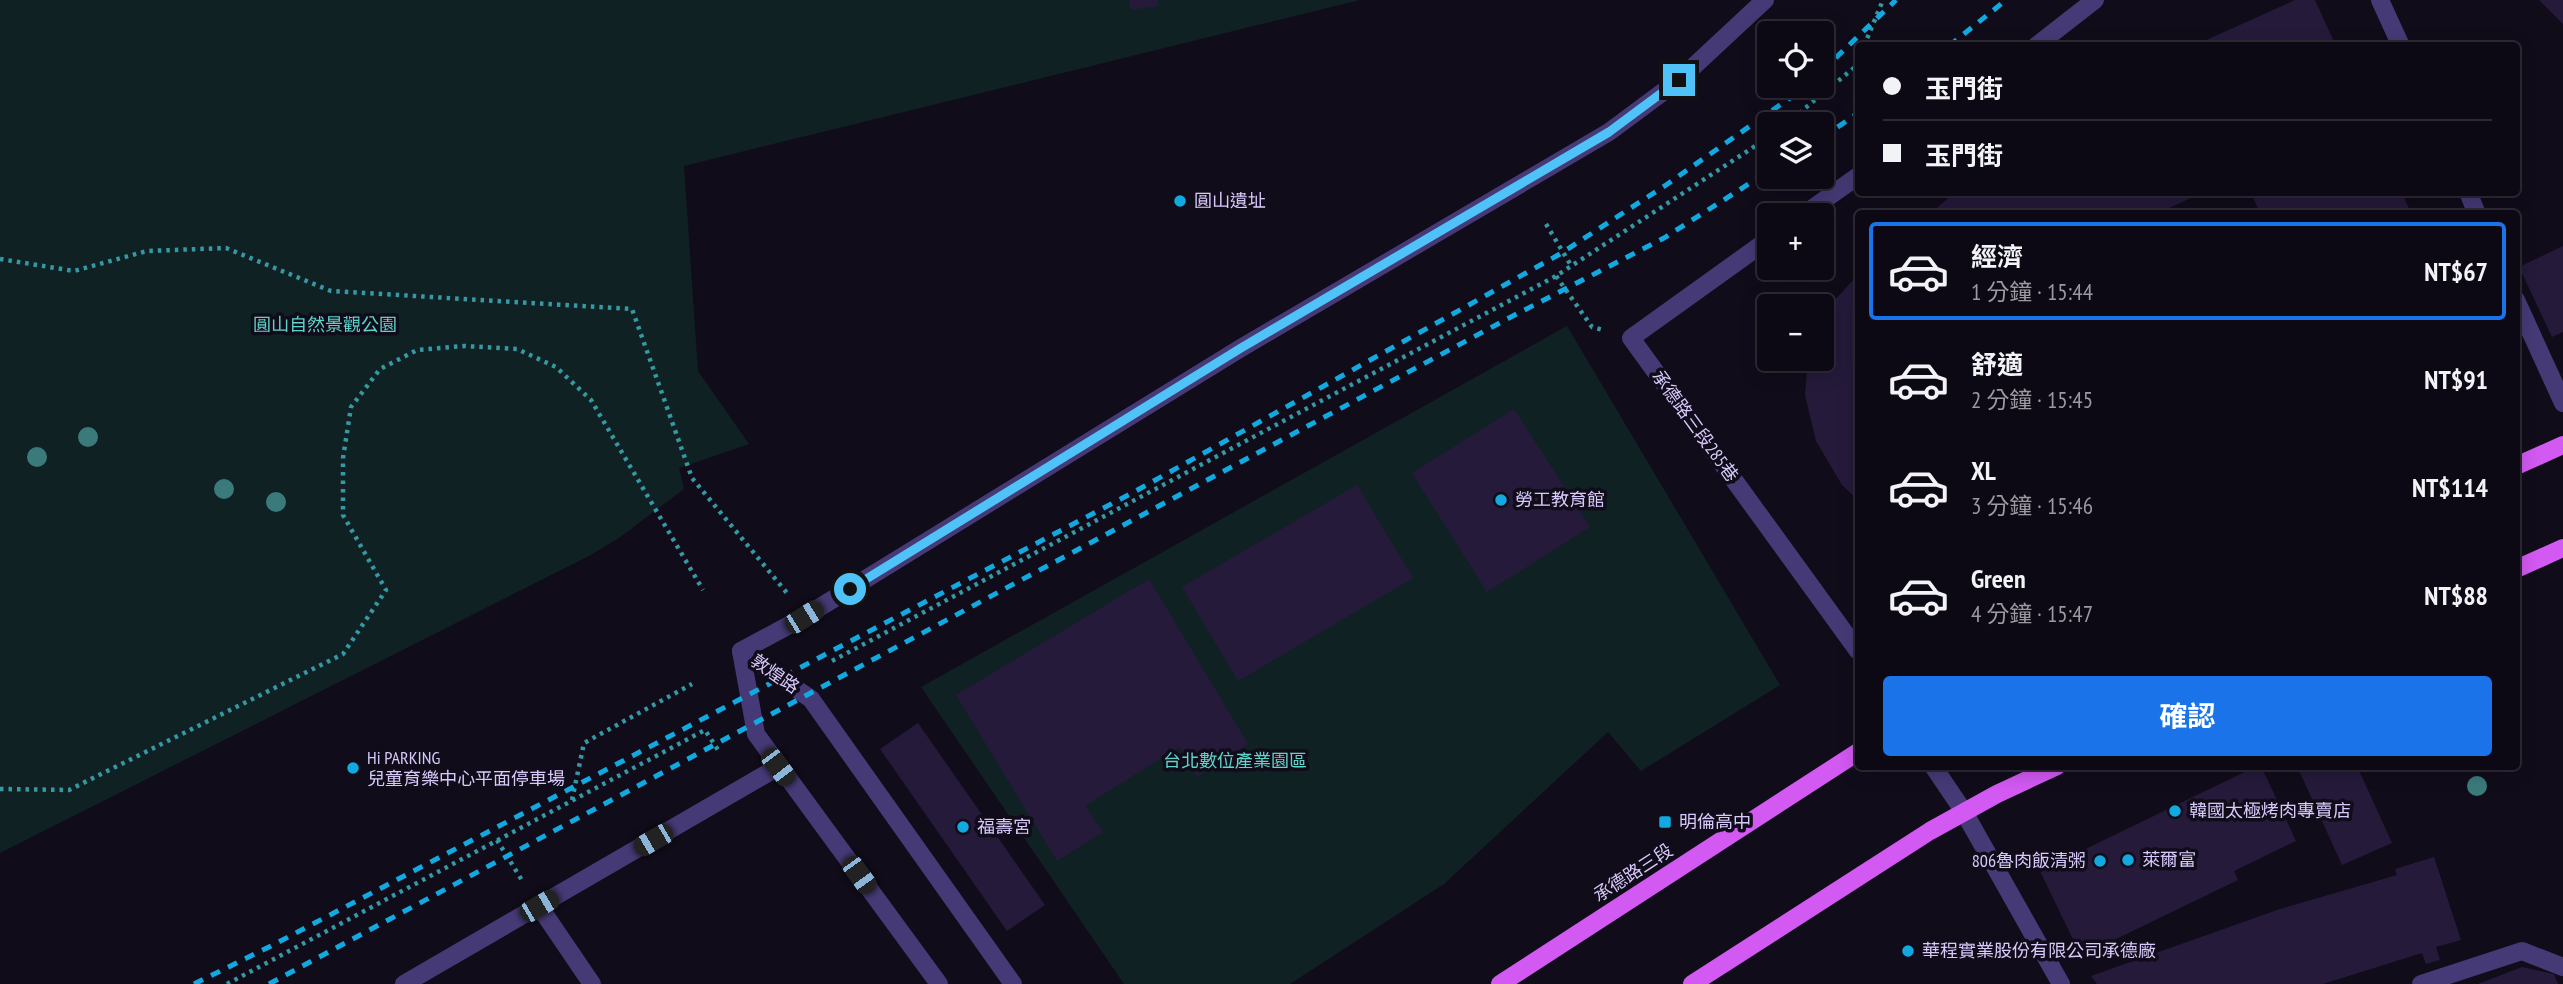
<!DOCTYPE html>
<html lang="zh-TW">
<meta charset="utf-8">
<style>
:root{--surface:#0d0914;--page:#16121d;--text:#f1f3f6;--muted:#9a9aa0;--line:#2d2a34;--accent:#1a73e8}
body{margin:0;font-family:"PT Sans Narrow","Noto Sans TC",sans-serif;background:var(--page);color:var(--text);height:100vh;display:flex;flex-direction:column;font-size:26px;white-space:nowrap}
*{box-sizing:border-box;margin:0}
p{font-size:23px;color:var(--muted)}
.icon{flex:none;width:38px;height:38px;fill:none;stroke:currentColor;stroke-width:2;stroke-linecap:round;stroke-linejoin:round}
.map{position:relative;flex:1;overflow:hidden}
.sheet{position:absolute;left:1855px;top:210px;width:665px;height:560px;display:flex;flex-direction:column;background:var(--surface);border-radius:7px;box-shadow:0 4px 18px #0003,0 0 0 2px var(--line)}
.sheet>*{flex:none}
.guide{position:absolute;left:1855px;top:42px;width:665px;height:154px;border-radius:7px;box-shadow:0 4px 18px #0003,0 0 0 2px var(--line);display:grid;align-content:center;height:154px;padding:0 28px;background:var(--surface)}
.buttons{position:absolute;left:1757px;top:21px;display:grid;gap:14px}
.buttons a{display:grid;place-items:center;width:77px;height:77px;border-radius:7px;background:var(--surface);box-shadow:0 4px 18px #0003,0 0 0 2px var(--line);font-size:35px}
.end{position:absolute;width:32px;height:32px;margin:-16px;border:9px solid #4fc3f7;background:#111;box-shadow:0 0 0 4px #111}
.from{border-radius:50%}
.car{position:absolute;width:21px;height:42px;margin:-21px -10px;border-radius:9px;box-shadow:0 0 5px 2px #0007;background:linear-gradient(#222 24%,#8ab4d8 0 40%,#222 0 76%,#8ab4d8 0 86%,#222 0)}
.guide b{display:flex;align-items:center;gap:24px;height:66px;font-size:26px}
.guide b+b{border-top:2px solid var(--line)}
.guide i{width:18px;height:18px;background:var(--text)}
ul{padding:12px 0 0;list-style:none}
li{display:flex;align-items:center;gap:21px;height:98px;margin:0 14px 10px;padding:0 14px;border:4px solid transparent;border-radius:7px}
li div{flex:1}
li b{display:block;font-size:26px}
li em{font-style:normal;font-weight:700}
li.selected{border-color:var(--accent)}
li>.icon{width:63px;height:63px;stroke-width:1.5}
.button{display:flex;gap:14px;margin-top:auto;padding:14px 28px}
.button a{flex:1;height:80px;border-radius:7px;background:var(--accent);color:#fff;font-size:28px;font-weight:700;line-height:80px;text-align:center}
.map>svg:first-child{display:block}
.green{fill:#102124}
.building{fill:#251a3a}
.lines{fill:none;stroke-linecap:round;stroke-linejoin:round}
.path{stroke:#3598a4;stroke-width:4.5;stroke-dasharray:3.5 5;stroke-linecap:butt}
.minor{stroke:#463a76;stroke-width:18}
.major{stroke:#d259f2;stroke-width:18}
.rail{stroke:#11a9e0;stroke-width:5;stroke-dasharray:10 9;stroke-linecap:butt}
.tree{fill:#3b7a7b}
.route{stroke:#4fc3f7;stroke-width:9}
.poi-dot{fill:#11a9e0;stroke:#110c1a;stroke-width:2.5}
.labels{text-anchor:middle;stroke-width:7;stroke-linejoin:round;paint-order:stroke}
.poi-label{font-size:18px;fill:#d7cafb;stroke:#110c1a;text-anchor:start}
.park-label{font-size:18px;fill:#5dd4ca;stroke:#110c1a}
.street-label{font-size:18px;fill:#d7cafb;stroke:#110c1a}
</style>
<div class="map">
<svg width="2563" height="984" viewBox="0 0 2563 984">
<rect width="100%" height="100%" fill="#110c1a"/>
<g class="green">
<path d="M0 0H1360L684 166 698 371 749 444 679 468 684 489 619 538 589 556 0 853Z"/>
<path d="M1567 326 1780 685 1641 771 1608 732 1444 884 1290 984H1124L921 687Z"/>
</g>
<g class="building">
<path d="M1129 0H1158V6L1131 10Z"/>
<path d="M2295 0H2315L2336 46H2193Z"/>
<path d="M2539 0H2563V24Z"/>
<path d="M1955 192H2204L2156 214H1930Z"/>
<path d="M2251 192H2402L2411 214H2260Z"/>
<path d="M2563 246V332L2552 337 2519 267Z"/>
<path d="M1858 275V500L1842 485 1816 441 1805 395 1808 359H1822V323L1829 306Z"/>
<path d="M1514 409 1590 527 1487 592 1412 473Z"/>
<path d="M1357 485 1413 578 1238 681 1182 587Z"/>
<path d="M1149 579 1248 744 1197 777 1179 747 1085 806 1103 832 1057 861 956 695Z"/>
<path d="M918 723 1045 905 1007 931 880 749Z"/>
<path d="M2257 766H2261L2296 841 2234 871 2238 880 2081 956 2040 871Z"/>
<path d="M2297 766H2357L2392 843 2342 865Z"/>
<path d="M2434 857 2461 940 2436 947 2440 960 2426 964 2422 953 2323 984H2097L2091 976 2280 909 2397 875 2395 869Z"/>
<path d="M2522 967 2554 974 2558 984H2478Z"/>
</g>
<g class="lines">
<g class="path">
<path d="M1864 46 1883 0"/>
<path d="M1786 124 1855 67 1858 58"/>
<path d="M1546 224 1572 267"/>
<path d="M0 259 74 271 147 251 226 248 331 291 632 309 692 478 787 593"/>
<path d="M1556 276 1592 327 1603 330"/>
<path d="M832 661 1556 276 1769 137"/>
<path d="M0 789 69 790 343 654 386 590 343 515V458L351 407 380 369 417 350 464 346 517 349 556 367 591 400 703 590"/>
<path d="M572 800 584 743 692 684"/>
<path d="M497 840 523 882"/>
<path d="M227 984 705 730 720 753"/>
</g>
<g class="minor">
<path d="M2380 0 2401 46"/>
<path d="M2036 46 2095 0"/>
<path d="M2468 192 2477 214"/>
<path d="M1803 215 1858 176"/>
<path d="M1769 239 1631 338 1858 651"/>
<path d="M2516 300 2563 403"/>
<path d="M741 651 804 617 1241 348 1609 132 1679 80 1765 0"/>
<path d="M741 651 811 699 1013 984"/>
<path d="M741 651 756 734 939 984"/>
<path d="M1933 766 1964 812 2061 984"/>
<path d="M539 906 592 984"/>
<path d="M404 984 778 767"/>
<path d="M2421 984 2522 951 2563 967"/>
</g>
<g class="major">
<path d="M2516 466 2563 445"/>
<path d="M2516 569 2563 548"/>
<path d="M1500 984 1858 752"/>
<path d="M1692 984 1930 831 1997 794 2057 766"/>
</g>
<g class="rail">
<path d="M1949 46 2006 0"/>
<path d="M1822 71 1896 0"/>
<path d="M1822 138 1858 113"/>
<path d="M194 984 271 946 1134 492 1560 254 1666 185 1807 86"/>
<path d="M269 984 1507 319 1664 238 1769 171"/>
</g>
</g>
<g class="tree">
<circle cx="88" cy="437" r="10"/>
<circle cx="37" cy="457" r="10"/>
<circle cx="224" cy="489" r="10"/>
<circle cx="276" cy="502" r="10"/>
<circle cx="2477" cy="786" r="10"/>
</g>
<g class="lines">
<path class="route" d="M850 589 1241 348 1609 132 1679 80"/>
</g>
<g class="poi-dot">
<circle cx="1180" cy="201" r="7"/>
<circle cx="1501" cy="500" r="7"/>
<circle cx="353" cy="768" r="7"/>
<circle cx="2175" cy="811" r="7"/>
<rect x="1658" y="815" width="14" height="14" rx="3.5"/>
<circle cx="963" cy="827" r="7"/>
<circle cx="2128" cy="860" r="7"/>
<circle cx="2100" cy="861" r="7"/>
<circle cx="1908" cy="951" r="7"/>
</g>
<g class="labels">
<g class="poi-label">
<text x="1194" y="207">圓山遺址</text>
<text x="1515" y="506">勞工教育館</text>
<text x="367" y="764">Hi PARKING<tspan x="367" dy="21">兒童育樂中心平面停車場</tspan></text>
<text x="2189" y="817">韓國太極烤肉專賣店</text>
<text x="1679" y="828">明倫高中</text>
<text x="977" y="833">福壽宮</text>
<text x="2142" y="866">萊爾富</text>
<text x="2086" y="867" text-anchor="end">806魯肉飯清粥</text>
<text x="1922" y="957">華程實業股份有限公司承德廠</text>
</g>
<g class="park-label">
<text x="325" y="331">圓山自然景觀公園</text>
<text x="1235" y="767">台北數位產業園區</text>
</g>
<g class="street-label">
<text transform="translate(1695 426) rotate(54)" y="6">承德路三段285巷</text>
<text transform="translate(775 674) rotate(35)" y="6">敦煌路</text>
<text transform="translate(1633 873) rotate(-33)" y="6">承德路三段</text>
</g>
</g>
</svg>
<div class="buttons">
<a><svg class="icon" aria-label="locate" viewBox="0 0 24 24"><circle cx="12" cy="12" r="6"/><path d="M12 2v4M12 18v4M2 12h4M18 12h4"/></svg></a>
<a><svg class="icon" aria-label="layers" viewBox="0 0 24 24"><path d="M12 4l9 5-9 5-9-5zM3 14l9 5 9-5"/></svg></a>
<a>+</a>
<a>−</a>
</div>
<i class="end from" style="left:850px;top:589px"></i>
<i class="end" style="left:1679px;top:80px"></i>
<i class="car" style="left:804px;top:617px;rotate:58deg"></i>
<i class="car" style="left:778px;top:767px;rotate:143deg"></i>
<i class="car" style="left:653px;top:840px;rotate:240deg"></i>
<i class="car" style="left:859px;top:875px;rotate:144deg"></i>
<i class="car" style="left:539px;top:906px;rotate:60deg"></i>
<div class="guide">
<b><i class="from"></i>玉門街</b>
<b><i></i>玉門街</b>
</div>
<section class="sheet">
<ul>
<li class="selected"><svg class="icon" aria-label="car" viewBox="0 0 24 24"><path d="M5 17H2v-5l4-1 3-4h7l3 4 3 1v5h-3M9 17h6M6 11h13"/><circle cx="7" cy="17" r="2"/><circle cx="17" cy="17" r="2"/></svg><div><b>經濟</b><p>1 分鐘 · 15:44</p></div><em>NT$67</em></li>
<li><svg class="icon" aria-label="car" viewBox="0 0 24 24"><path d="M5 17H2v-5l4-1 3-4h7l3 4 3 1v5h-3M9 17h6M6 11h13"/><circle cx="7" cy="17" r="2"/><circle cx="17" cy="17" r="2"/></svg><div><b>舒適</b><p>2 分鐘 · 15:45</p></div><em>NT$91</em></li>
<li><svg class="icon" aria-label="car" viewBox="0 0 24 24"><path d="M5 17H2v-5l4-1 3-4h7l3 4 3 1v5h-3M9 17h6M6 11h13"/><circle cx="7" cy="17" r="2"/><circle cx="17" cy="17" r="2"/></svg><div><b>XL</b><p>3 分鐘 · 15:46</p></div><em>NT$114</em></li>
<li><svg class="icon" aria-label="car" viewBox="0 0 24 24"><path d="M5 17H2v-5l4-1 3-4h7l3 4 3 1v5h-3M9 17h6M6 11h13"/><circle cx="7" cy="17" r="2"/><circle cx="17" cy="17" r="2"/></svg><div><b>Green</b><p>4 分鐘 · 15:47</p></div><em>NT$88</em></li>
</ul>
<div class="button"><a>確認</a></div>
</section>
</div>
